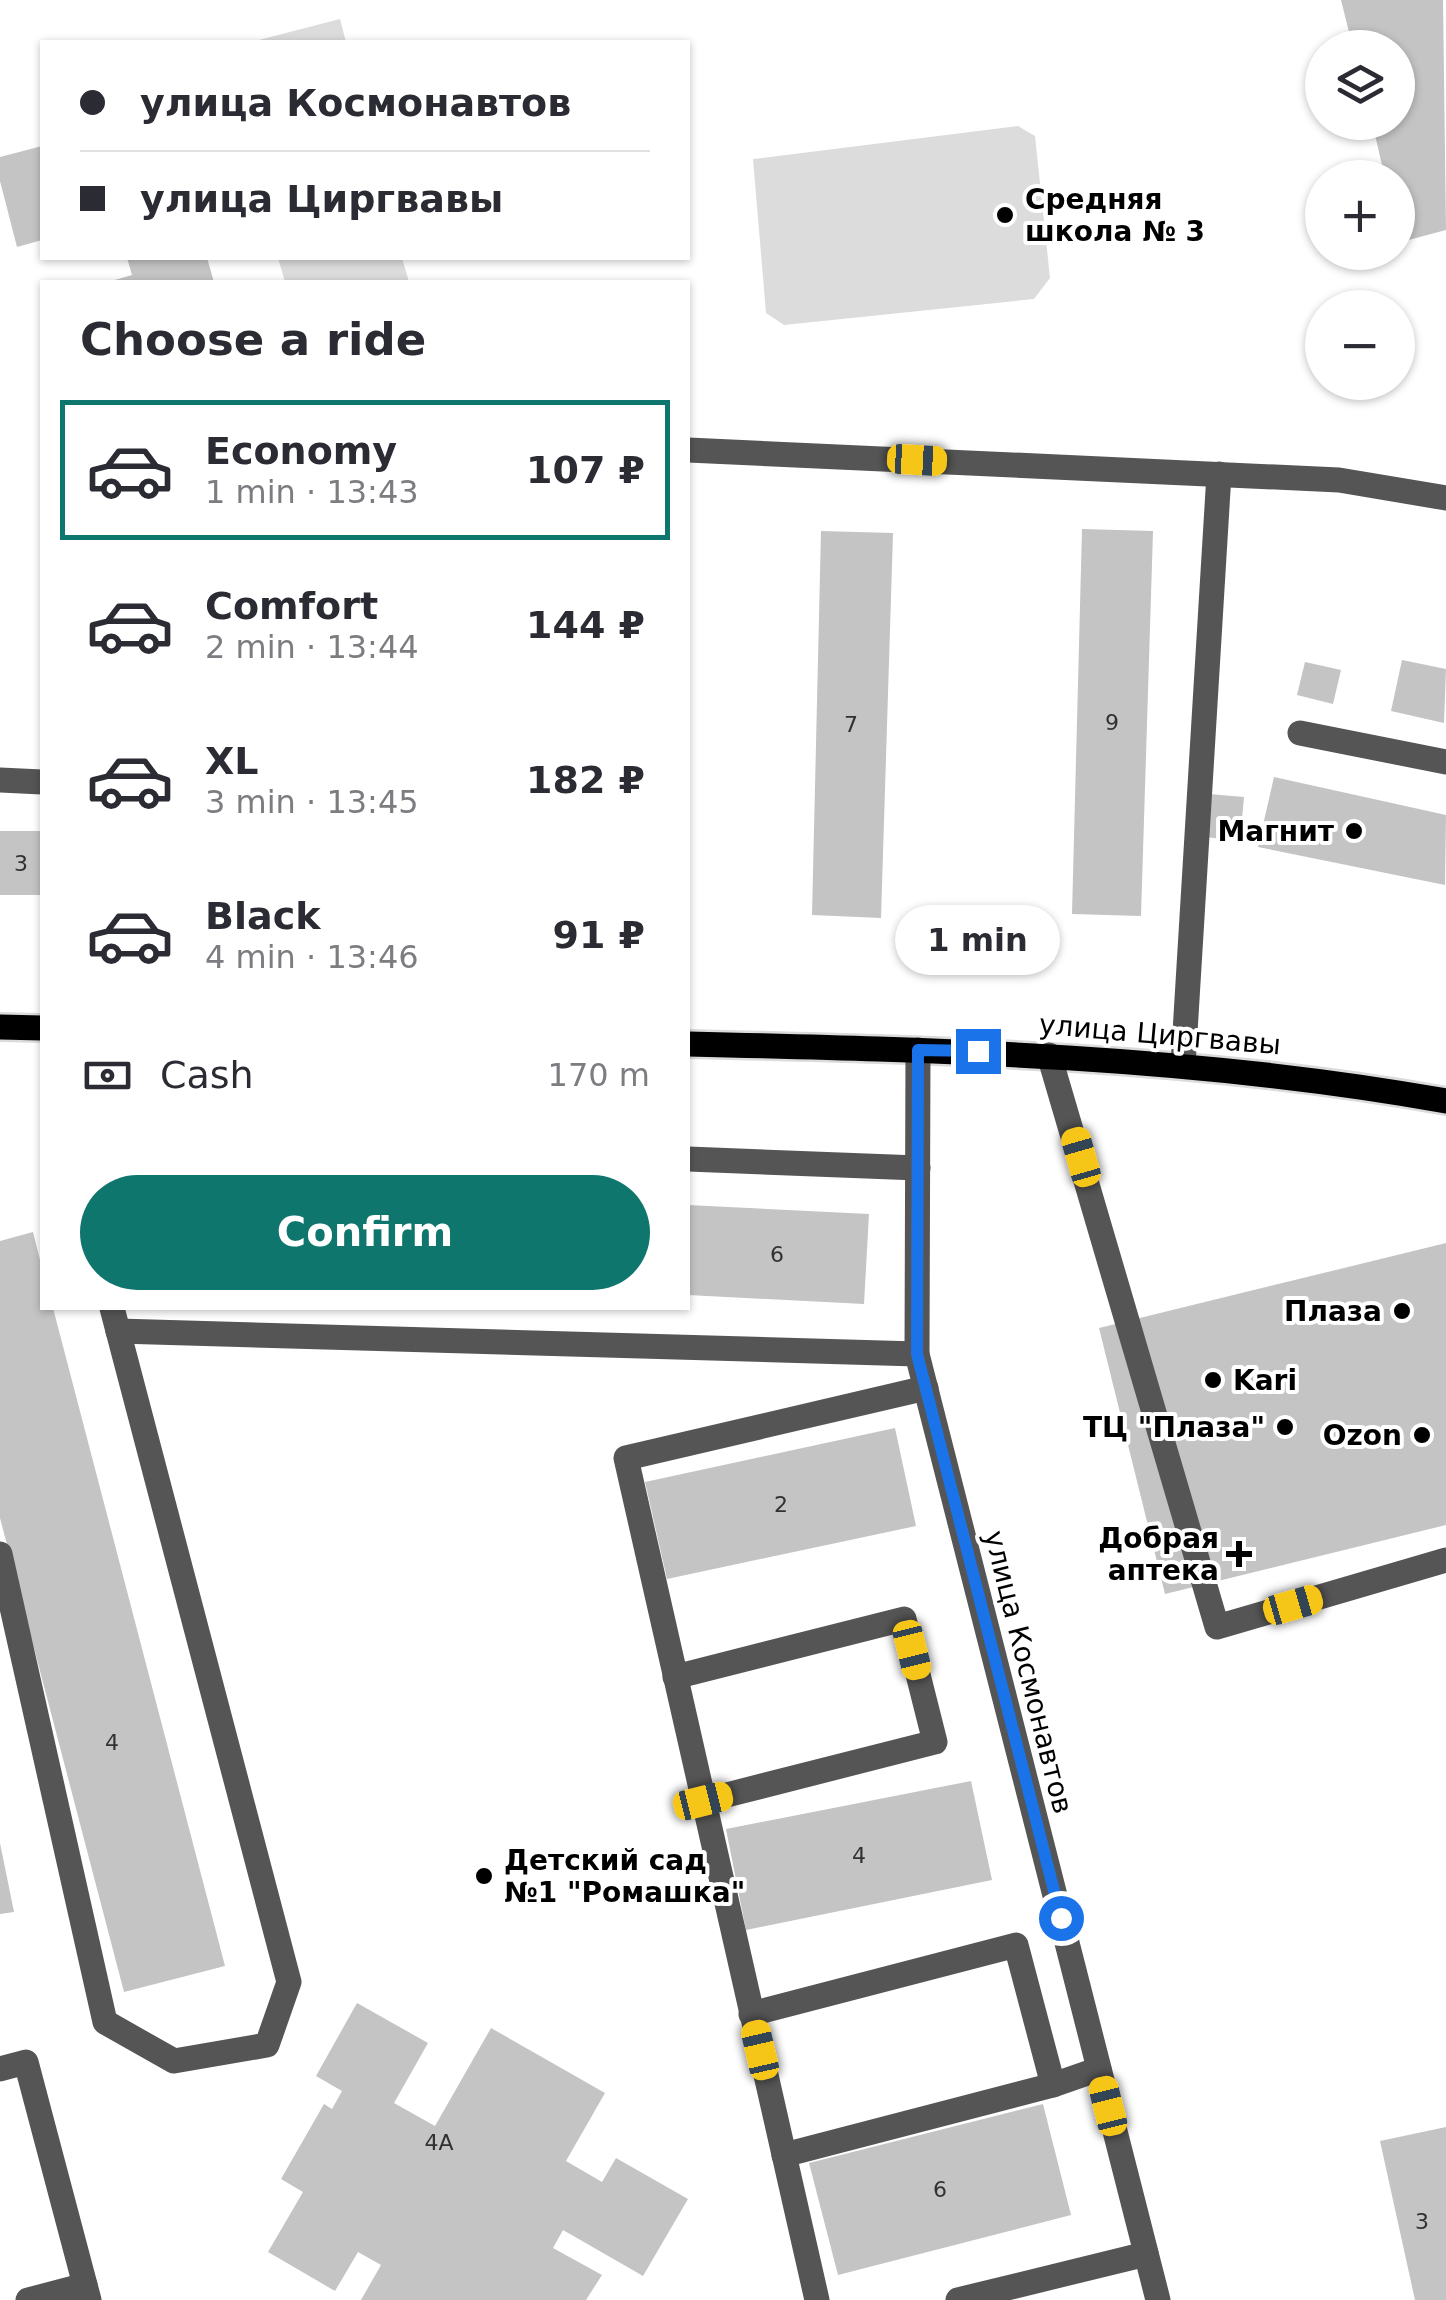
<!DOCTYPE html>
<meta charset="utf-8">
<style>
:root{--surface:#fff;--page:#f7f7f7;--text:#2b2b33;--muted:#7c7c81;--line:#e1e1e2;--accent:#0f766e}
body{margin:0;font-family:"DejaVu Sans",sans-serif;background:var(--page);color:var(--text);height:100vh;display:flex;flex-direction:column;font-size:38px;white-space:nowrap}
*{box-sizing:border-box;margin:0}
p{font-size:32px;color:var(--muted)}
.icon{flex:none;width:55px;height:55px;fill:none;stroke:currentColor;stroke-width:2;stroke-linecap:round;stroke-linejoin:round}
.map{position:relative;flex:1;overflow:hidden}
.side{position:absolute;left:40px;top:280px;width:650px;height:1030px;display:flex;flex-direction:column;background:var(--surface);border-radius:0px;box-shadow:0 2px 8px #0004}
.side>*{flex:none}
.guide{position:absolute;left:40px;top:40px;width:650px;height:220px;border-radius:0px;box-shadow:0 2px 8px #0004;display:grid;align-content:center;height:220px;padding:0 40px;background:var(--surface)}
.buttons{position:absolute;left:1305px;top:30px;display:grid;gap:20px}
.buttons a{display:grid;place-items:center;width:110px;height:110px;border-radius:50%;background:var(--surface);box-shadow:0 2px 8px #0004;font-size:50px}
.end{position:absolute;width:45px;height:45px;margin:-22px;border:12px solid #1a73e8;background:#fff;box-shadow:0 0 0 5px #fff}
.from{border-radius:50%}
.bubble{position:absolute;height:70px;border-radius:35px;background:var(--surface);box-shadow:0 2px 8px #0004;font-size:32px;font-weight:600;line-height:70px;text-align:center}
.car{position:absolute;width:30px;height:60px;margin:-30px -15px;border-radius:12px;box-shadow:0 0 8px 2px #0007;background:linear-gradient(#f5c518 24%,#345 0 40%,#f5c518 0 76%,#345 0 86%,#f5c518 0)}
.guide b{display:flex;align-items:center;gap:35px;height:95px;font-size:38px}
.guide b+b{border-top:2px solid var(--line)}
.guide i{width:25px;height:25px;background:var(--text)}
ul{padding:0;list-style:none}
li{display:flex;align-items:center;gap:30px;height:140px;margin:0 20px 15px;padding:0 20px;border:5px solid transparent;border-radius:0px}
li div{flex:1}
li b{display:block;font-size:38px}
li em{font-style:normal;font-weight:600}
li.active{border-color:var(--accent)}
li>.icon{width:90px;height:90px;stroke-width:1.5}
h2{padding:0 40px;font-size:45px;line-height:120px}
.pay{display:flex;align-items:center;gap:25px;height:110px;padding:0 40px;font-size:38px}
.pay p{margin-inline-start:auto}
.primary-button{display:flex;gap:20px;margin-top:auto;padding:20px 40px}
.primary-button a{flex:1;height:115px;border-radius:60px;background:var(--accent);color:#fff;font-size:40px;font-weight:600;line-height:115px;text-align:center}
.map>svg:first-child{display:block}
.green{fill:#dcdcdc}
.building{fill:#c4c4c4}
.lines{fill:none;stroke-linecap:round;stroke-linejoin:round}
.major-casing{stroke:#dbdbdb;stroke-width:30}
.minor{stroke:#555;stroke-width:25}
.major{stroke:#000;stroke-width:25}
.route{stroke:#1a73e8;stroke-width:12}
.poi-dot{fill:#000;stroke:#fff;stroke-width:4}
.labels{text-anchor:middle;stroke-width:8;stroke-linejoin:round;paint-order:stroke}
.number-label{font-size:22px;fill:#313131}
.poi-label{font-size:28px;font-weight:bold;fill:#000;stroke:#fff;text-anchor:end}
.street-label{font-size:28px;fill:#000;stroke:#fff}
</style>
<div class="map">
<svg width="1446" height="2300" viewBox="0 0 1446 2300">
<rect width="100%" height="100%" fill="#fff"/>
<g class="green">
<path d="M340 19 346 42H251Z"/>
<path d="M1018 126 1035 136 1050 278 1034 299 784 325 766 313 753 159Z"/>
<path d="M278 258H402L409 282H285Z"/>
</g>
<g class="building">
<path d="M1341 0H1443L1446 230 1401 242 1398 178H1385L1372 122H1398V48H1353Z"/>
<path d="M42 146V240L17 247 0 181V157Z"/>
<path d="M127 258H207L214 282H108L132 275Z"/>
<path d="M1082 529 1153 531 1141 916 1072 914Z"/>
<path d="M821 531 893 533 881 918 812 915Z"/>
<path d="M1402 660 1446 669 1444 723 1391 711Z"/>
<path d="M1305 662 1341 670 1333 704 1297 695Z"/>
<path d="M1274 777 1446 815 1445 885 1258 847Z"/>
<path d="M1209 794 1244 797 1240 841 1205 837Z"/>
<rect x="0" y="831" width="42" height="64"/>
<path d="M688 1205 869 1214 864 1304 688 1295Z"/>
<path d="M33 1232 42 1268V1308H53L225 1966 124 1992 0 1518V1241Z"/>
<path d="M1446 1243V1525L1165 1594 1099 1328Z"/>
<path d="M895 1428 916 1526 667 1579 645 1482Z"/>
<path d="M971 1781 992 1880 746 1930 726 1829Z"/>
<path d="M0 1843 14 1912 0 1914Z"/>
<path d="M357 2003 428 2043 394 2103 435 2126 491 2028 605 2093 566 2161 602 2182 616 2158 688 2199 643 2276 563 2230 553 2248 602 2275 586 2300H361L381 2265 358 2252 335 2291 268 2252 303 2192 281 2179 324 2104 332 2109 342 2091 316 2076Z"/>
<path d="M1043 2104 1071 2215 838 2275 809 2163Z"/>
<path d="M1446 2127V2300H1415L1380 2141Z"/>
</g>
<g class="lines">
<g class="major-casing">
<g id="major">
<path d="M0 1027 42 1028"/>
<path d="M688 1044C942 1050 1195 1056 1446 1101"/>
</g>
</g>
<g class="minor">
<path d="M688 450 1339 480 1446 498"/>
<path d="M1300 733 1446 762"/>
<path d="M0 780 42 782"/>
<path d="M918 1050 917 1354 1158 2300"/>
<path d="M1049 1055 1217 1627 1446 1560"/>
<path d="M1183 1065 1219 474"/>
<path d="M688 1159 918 1168"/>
<path d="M118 1331 917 1354"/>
<path d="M0 1554 105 2022 174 2061 267 2045 289 1982 112 1308"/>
<path d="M675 1677 904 1619 935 1742 703 1801"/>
<path d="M751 2014 1016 1945 1053 2085 784 2155"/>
<path d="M0 2069 26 2062 85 2285"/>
<path d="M1053 2085 1099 2069"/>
<path d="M28 2300 85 2285 89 2300"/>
<path d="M817 2300 626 1458 926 1388"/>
<path d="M958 2300 1146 2254"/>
</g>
<use href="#major" class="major"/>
</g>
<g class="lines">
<path class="route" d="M978 1051 918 1050 917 1354 1061 1918"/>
</g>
<g class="poi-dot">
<circle cx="1005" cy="215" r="10"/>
<circle cx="1354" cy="831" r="10"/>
<circle cx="1402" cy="1311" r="10"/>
<circle cx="1213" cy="1380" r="10"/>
<circle cx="1285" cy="1427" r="10"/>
<circle cx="1422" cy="1435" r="10"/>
<path d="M1234 1539h10v10h10v10h-10v10h-10v-10h-10v-10h10z"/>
<circle cx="484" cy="1876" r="10"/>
</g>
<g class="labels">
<g class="number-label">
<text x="1112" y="730">9</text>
<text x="851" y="732">7</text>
<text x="21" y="871">3</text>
<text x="777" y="1262">6</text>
<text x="781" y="1512">2</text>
<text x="112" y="1750">4</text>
<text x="859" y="1863">4</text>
<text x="439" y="2150">4А</text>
<text x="940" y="2197">6</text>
<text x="1422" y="2229">3</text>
</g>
<g class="poi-label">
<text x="1025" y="209" text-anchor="start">Средняя<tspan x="1025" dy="32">школа № 3</tspan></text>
<text x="1334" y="841">Магнит</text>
<text x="1382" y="1321">Плаза</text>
<text x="1233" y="1390" text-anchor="start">Kari</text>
<text x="1265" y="1437">ТЦ "Плаза"</text>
<text x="1402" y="1445">Ozon</text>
<text x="1219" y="1548">Добрая<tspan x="1219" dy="32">аптека</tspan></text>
<text x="504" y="1870" text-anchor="start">Детский сад<tspan x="504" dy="32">№1 "Ромашка"</tspan></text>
</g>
<g class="street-label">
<text transform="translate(1160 1034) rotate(5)" y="10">улица Циргвавы</text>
<text transform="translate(1029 1672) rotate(76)" y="10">улица Космонавтов</text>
</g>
</g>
</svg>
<div class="buttons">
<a><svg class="icon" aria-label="layers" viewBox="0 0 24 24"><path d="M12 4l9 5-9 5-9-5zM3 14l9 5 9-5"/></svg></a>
<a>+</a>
<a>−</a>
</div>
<i class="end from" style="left:1061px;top:1918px"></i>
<i class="end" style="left:978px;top:1051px"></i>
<div class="bubble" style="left:895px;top:905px;width:165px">1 min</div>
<i class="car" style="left:917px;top:460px;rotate:93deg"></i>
<i class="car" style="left:1081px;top:1157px;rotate:344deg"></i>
<i class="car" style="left:1293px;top:1605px;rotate:74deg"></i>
<i class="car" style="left:912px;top:1650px;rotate:166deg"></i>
<i class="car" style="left:703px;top:1801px;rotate:76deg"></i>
<i class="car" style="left:760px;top:2050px;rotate:347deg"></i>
<i class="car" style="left:1108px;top:2106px;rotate:346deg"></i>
<div class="guide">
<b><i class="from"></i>улица Космонавтов</b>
<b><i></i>улица Циргвавы</b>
</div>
<section class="side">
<h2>Choose a ride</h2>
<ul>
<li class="active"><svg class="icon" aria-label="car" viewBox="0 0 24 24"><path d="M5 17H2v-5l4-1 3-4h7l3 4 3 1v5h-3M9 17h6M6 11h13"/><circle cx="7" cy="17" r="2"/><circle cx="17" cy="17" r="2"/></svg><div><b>Economy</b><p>1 min · 13:43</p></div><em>107 ₽</em></li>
<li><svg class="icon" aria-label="car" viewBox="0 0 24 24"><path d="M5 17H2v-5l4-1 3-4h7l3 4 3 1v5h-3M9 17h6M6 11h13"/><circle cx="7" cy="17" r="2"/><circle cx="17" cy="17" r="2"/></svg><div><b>Comfort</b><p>2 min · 13:44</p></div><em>144 ₽</em></li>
<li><svg class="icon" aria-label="car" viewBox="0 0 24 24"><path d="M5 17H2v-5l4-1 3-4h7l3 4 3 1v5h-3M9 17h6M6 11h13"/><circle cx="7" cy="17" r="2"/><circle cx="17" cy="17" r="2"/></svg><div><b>XL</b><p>3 min · 13:45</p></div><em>182 ₽</em></li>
<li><svg class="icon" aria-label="car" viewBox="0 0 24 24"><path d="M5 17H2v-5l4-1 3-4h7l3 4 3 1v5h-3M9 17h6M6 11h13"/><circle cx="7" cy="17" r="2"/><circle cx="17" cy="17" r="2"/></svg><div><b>Black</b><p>4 min · 13:46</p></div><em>91 ₽</em></li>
</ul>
<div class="pay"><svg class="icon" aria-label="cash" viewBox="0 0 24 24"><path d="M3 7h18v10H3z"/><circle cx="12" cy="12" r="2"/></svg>Cash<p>170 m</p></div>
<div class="primary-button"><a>Confirm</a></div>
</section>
</div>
